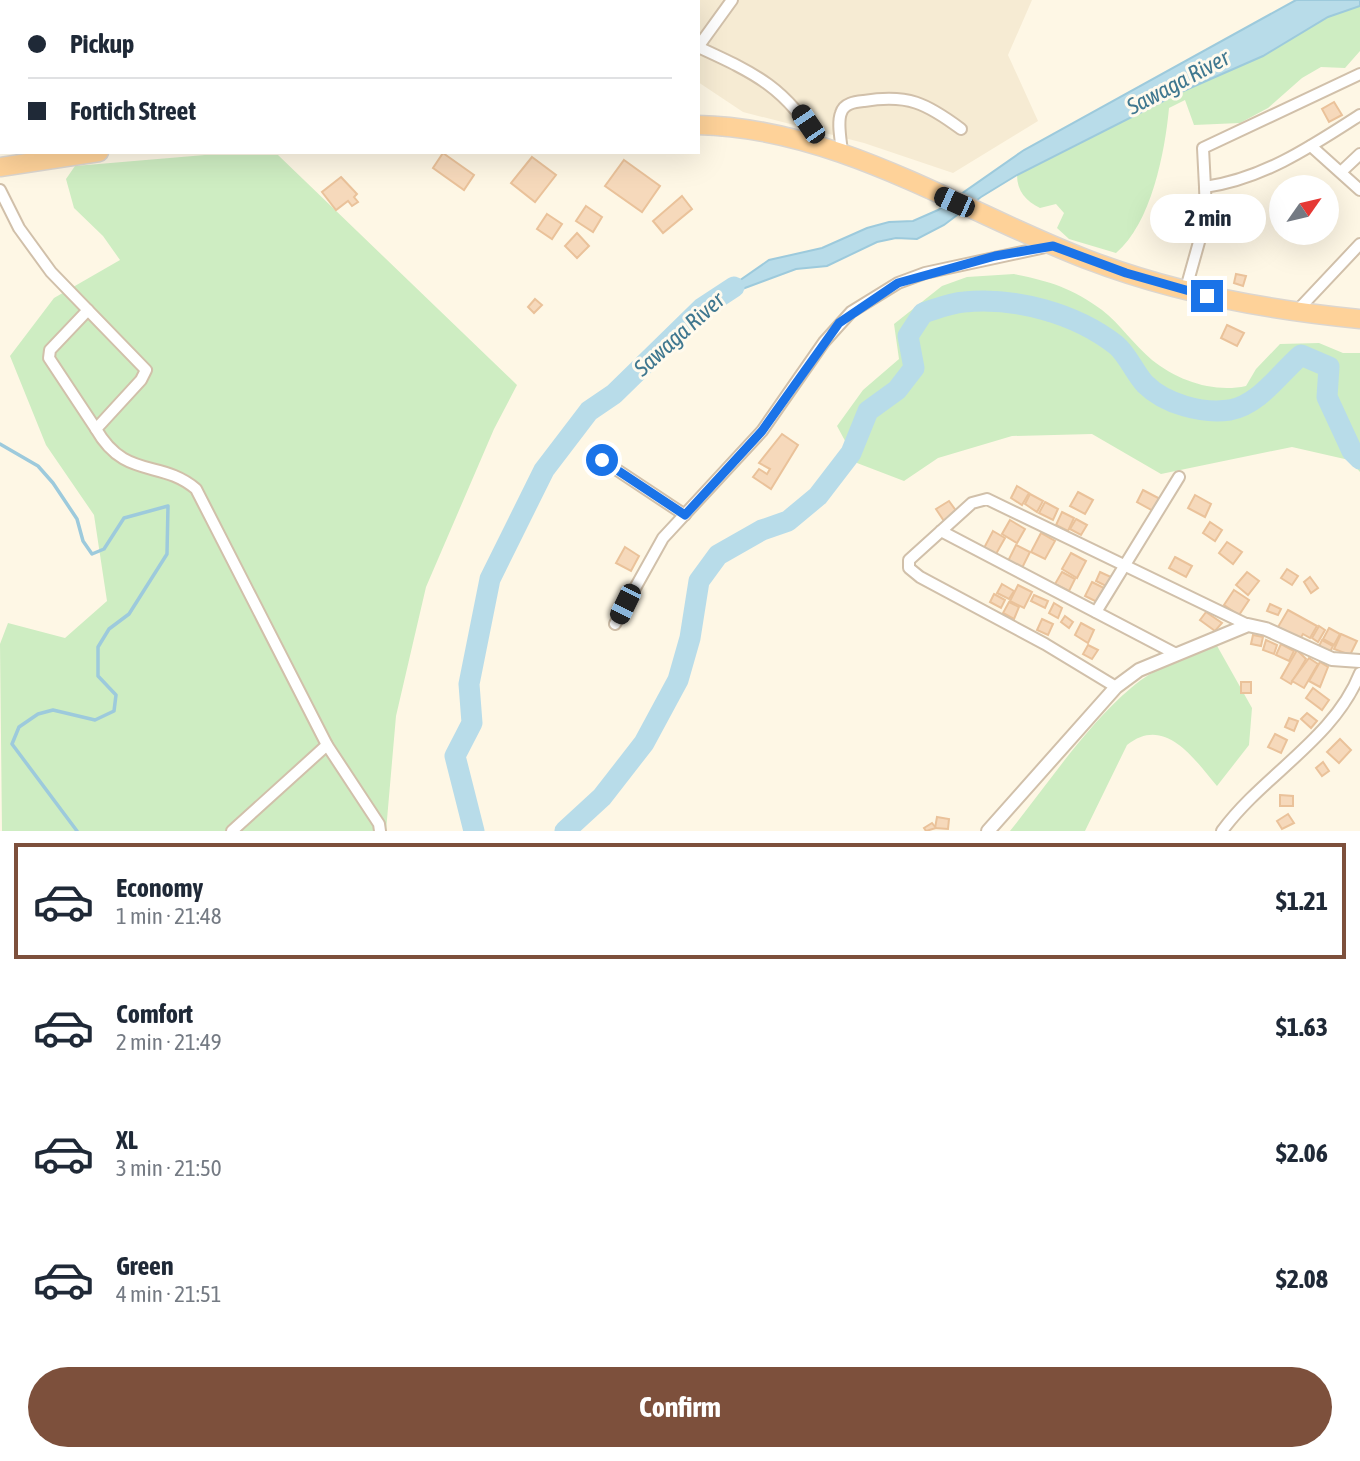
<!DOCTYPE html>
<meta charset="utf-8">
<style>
:root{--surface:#fff;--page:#f2f2f3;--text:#1f2937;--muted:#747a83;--line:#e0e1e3;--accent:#7d503c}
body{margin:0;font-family:"Asap Condensed",sans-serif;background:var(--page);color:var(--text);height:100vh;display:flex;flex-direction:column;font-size:26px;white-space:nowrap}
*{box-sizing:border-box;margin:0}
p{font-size:23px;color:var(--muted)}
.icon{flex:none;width:38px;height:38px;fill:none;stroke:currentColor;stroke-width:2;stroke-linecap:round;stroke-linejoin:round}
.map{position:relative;height:831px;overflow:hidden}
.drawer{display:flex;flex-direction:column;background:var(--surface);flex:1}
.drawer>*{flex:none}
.guide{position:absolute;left:0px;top:0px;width:700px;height:154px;box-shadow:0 7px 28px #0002;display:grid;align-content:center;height:154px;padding:0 28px;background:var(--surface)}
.needle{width:46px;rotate:56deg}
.fabs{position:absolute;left:1269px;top:175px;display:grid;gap:14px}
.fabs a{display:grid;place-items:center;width:70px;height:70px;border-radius:50%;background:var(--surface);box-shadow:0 7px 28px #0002;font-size:35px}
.end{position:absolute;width:32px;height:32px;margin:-16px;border:9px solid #1a73e8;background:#fff;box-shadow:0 0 0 4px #fff}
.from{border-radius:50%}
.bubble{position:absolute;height:49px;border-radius:24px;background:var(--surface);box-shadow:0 7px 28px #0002;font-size:23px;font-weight:700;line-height:49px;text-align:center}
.car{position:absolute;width:21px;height:42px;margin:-21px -10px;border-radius:9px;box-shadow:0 0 5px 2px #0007;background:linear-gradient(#222 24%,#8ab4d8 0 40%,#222 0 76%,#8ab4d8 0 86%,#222 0)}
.guide b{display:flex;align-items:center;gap:24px;height:66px;font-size:26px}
.guide b+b{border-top:2px solid var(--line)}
.guide i{width:18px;height:18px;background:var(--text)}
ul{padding:12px 0 0;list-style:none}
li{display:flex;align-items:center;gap:21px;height:116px;margin:0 14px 10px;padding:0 14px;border:4px solid transparent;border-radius:0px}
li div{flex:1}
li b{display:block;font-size:26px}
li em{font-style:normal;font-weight:700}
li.active{border-color:var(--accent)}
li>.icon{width:63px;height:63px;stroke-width:1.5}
.primary-button{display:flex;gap:14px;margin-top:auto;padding:14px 28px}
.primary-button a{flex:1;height:80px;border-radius:42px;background:var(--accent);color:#fff;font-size:28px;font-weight:700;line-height:80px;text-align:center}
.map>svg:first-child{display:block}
.residential{fill:#f6ebd3}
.green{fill:#ceedc2}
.water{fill:#b8dce9;stroke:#9dcadc;stroke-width:2}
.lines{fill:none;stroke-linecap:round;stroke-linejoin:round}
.stream{stroke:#9dcadc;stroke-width:3.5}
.river{stroke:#b8dce9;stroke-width:21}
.building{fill:#f6d9bb;stroke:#eac29a;stroke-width:2}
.minor-casing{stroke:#d1c0aa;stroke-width:14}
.tertiary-casing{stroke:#d1c0aa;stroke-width:16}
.trunk-casing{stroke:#dcd6cf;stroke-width:21}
.minor{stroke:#fff;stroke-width:10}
.tertiary{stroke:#fff;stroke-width:12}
.trunk{stroke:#fed299;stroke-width:18}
.route{stroke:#1a73e8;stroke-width:9}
.labels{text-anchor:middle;stroke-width:6;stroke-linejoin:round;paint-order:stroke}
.water-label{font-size:23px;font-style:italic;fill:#3f778f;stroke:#fffaed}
</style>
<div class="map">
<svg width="1360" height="831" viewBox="0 0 1360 831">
<rect width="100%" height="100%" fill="#fef7e5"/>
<path class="residential" d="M604 0H1032L1008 55 1038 121 953 173 864 143 743 112 698 82V2Z"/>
<g class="green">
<path d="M1360 6V51L1345 68 1321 67 1302 78 1268 108 1240 123 1194 125 1185 100 1169 108C1165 152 1151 224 1116 253L1069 239 1057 228 1064 213 1056 204 1040 208C1026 201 1017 191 1017 175L1181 92 1263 56 1328 17Z"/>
<path d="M205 155H278L517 385 494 429 426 587 396 716 386 831H2L0 644 8 623 65 638 107 601 94 515 46 445 10 356 54 298 120 260 103 236 74 208 66 179 75 166Z"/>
<path d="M1014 274C1049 281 1073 288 1102 310 1120 324 1134 345 1152 360 1178 381 1214 393 1246 386L1256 369 1280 344 1319 343 1343 353H1360V472L1349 460 1292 447 1161 474 1092 434 1012 436 938 458 904 481 857 463 837 426 863 390 899 359 894 324 942 286 967 277Z"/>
<path d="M1216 644 1252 708 1249 745 1217 786C1195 760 1165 714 1127 745L1085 831H1010C1047 785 1086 726 1131 688 1155 667 1187 656 1216 644Z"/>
</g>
<path class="water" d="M1296 0H1360V6L1328 17 1263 56 1181 92 1017 175 981 197 944 225 917 239 896 238 877 242 827 266 796 269 710 301 769 260 822 248 867 228 889 222 913 221 938 210 1024 150Z"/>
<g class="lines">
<path class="stream" d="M0 444 38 466 53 483 77 519 83 541 92 554 104 549 124 518 168 506 167 554 129 614 109 629 98 647V676L116 695 114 711 95 720 53 710 38 714 19 727 12 744 77 831"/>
<g class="river">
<path d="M474 831 455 756 472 723 469 684 490 579 544 470 589 411 614 394 702 308 734 287"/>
<path d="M565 831 602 797 644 743 678 680 690 638 699 581 718 555 762 530 788 521 818 496 851 453 868 411 897 390 914 368 908 336 923 313C936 309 950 303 964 302 1015 297 1075 313 1116 345 1128 355 1134 372 1145 384 1165 404 1202 414 1230 410 1260 404 1279 374 1301 355L1329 367 1327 397 1352 451 1360 459"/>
</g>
</g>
<g class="building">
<path d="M1334 102 1342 115 1329 122 1322 109Z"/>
<path d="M443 153 474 175 464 190 433 168Z"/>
<path d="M532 157 556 175 535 202 511 183Z"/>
<path d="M624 160 660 186 642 212 605 186Z"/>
<path d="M341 177 357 194 354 197 358 202 352 206 348 201 336 210 322 192Z"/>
<path d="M682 196 692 209 663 233 653 221Z"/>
<path d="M586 206 602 217 593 232 576 221Z"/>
<path d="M547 214 562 224 552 239 537 229Z"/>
<path d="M577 233 589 246 577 258 565 246Z"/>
<path d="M1236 274 1246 276 1243 286 1234 283Z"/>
<path d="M535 299 542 305 534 313 528 307Z"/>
<path d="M1227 325 1244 333 1237 346 1221 338Z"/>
<path d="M782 434 798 445 771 489 753 477 759 469 767 474 770 469 759 463Z"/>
<path d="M1017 486 1029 493 1022 505 1011 498Z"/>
<path d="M1143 490 1162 500 1155 512 1137 502Z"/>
<path d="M1078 492 1093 500 1085 514 1070 506Z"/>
<path d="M1030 494 1043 501 1037 512 1025 504Z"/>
<path d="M1195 495 1211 504 1205 517 1188 508Z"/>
<path d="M949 501 957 512 944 521 936 509Z"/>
<path d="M1045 502 1058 509 1053 520 1039 513Z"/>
<path d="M1062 512 1074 518 1068 531 1056 525Z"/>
<path d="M1076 519 1087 525 1081 535 1070 529Z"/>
<path d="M1010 520 1025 529 1017 543 1002 534Z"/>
<path d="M1210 522 1222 530 1215 541 1203 533Z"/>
<path d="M993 531 1005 538 996 554 984 548Z"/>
<path d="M1041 533 1055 541 1045 559 1031 552Z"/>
<path d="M1227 542 1242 552 1233 564 1219 553Z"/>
<path d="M1016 545 1030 552 1021 570 1007 563Z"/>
<path d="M625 547 639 556 631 571 616 563Z"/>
<path d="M1071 553 1086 561 1077 578 1062 569Z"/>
<path d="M1175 557 1192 566 1186 577 1169 568Z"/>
<path d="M1287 569 1298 576 1292 585 1281 578Z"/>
<path d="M1062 572 1075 579 1069 591 1055 584Z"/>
<path d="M1100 572 1113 578 1108 587 1096 581Z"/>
<path d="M1247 572 1259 581 1248 595 1236 585Z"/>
<path d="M1310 577 1318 588 1311 593 1304 582Z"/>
<path d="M1092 582 1106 589 1099 603 1085 596Z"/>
<path d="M1002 584 1014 591 1009 599 997 593Z"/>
<path d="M1018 585 1032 592 1024 608 1010 601Z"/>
<path d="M1234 590 1249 600 1239 615 1224 605Z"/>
<path d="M994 594 1005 600 1001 608 990 602Z"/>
<path d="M1034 595 1048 601 1045 608 1031 601Z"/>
<path d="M1009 602 1019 607 1014 619 1003 613Z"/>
<path d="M1054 603 1062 608 1058 618 1049 613Z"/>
<path d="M1270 604 1281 609 1278 615 1267 611Z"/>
<path d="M1288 610 1317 626 1310 638 1303 634 1300 639 1278 627Z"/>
<path d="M1206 612 1222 623 1215 631 1200 620Z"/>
<path d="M1065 616 1073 622 1069 628 1061 622Z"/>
<path d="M1042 619 1053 624 1048 635 1037 630Z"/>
<path d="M1081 623 1094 630 1088 643 1075 635Z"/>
<path d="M1319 626 1325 630 1318 642 1312 638Z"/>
<path d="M1329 628 1340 634 1334 645 1323 639Z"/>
<path d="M1341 634 1357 641 1350 655 1334 649Z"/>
<path d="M1253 635 1263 637 1261 646 1251 644Z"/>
<path d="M1266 640 1277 645 1274 654 1263 650Z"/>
<path d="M1322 640 1333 646 1330 652 1319 646Z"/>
<path d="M1281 644 1294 651 1289 661 1276 655Z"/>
<path d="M1088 645 1098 650 1092 659 1083 654Z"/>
<path d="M1297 650 1306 659 1291 684 1281 678Z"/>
<path d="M1309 658 1318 664 1304 688 1292 681Z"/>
<path d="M1320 662 1328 667 1320 687 1309 681Z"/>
<rect x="1241" y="682" width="10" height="11"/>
<path d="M1313 688 1329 700 1322 710 1306 698Z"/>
<path d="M1307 713 1317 721 1311 728 1301 719Z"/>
<path d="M1289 718 1298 721 1294 731 1285 727Z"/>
<path d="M1275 734 1287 740 1281 753 1268 747Z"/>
<path d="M1340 739 1351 750 1339 763 1327 752Z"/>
<path d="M1323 762 1329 771 1322 776 1316 768Z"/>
<path d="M1280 795 1293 796V806H1280Z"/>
<path d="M1288 814 1294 823 1282 829 1277 821Z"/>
<path d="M937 817 949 819 948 829 935 828Z"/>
<path d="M932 823 936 828 926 831 924 828Z"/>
</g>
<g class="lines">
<g class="minor-casing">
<g id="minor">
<path d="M49 0 51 2"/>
<path d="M164 0 167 2"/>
<path d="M316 0 319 2"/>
<path d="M445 0 448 2"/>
<path d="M564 0 566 2"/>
<path d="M0 15 2 17"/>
<path d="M698 47C757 74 786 88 820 144"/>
<path d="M698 47 732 0"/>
<path d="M1311 146 1360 190"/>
<path d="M842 152C841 140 837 123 841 113 844 103 855 102 864 101 908 94 926 103 961 129"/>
<path d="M1342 171 1360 154"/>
<path d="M1205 187 1203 148 1360 74"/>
<path d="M0 190 19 228 51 272 146 370 141 380 96 429C125 480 161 459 196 489L327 745 379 824 380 831"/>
<path d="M1185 292 1206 217 1205 187C1263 179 1312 146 1360 115"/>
<path d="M88 310 50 350 49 358 96 429"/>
<path d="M1295 313 1360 244"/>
<path d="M602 460 685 515"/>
<path d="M941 531 1176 654"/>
<path d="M1096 612 1179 477"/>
<path d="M615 624 663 538 762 431 824 342 851 312 898 283 925 273 1050 246"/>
<path d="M1116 687 1045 644 920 577 909 568V560L972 503 987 499 1248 625"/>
<path d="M232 831 327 745"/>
<path d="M1222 831C1263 775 1334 739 1360 673"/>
</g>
</g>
<g class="tertiary-casing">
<path id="tertiary" d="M988 831 1116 687 1139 670 1248 625 1266 629 1332 659 1360 661"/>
</g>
<g class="trunk-casing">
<g id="trunk">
<path d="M698 125C838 128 959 210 1086 259 1174 293 1266 310 1360 319"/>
<path d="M0 167 99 152"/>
</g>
</g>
<use href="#minor" class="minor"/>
<use href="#tertiary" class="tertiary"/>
<use href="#trunk" class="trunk"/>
</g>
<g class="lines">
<path class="route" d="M602 460 685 515 762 431 839 323 898 283 995 256 1053 246 1126 273 1207 296"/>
</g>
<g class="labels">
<g class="water-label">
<text transform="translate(1178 82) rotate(-28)" y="8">Sawaga River</text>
<text transform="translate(679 334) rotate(-42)" y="8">Sawaga River</text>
</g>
</g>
</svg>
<div class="fabs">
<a><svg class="needle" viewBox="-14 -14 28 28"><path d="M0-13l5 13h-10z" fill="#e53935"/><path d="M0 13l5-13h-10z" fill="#747a83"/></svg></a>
</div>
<i class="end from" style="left:602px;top:460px"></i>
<i class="end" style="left:1207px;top:296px"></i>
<div class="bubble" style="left:1150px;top:194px;width:116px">2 min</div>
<i class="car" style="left:808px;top:124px;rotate:326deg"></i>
<i class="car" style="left:954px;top:202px;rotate:294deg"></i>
<i class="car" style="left:625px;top:604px;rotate:206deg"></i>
<div class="guide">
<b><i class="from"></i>Pickup</b>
<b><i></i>Fortich Street</b>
</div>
</div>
<section class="drawer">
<ul>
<li class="active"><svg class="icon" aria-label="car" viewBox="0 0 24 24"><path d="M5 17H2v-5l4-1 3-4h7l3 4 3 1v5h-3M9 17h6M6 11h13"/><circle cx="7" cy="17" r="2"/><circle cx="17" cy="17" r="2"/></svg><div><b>Economy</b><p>1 min · 21:48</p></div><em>$1.21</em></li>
<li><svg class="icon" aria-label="car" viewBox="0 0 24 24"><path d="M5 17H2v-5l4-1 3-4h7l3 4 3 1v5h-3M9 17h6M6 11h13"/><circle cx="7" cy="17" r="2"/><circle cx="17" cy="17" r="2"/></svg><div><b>Comfort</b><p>2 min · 21:49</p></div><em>$1.63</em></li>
<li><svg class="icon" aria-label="car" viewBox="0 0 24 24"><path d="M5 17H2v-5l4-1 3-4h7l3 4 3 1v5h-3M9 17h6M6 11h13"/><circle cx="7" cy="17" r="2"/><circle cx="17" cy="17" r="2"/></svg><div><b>XL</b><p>3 min · 21:50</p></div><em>$2.06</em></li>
<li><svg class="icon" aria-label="car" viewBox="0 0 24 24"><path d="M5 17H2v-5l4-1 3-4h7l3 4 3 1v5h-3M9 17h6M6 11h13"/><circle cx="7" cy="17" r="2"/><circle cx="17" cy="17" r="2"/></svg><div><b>Green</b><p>4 min · 21:51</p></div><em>$2.08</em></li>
</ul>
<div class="primary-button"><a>Confirm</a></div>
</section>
